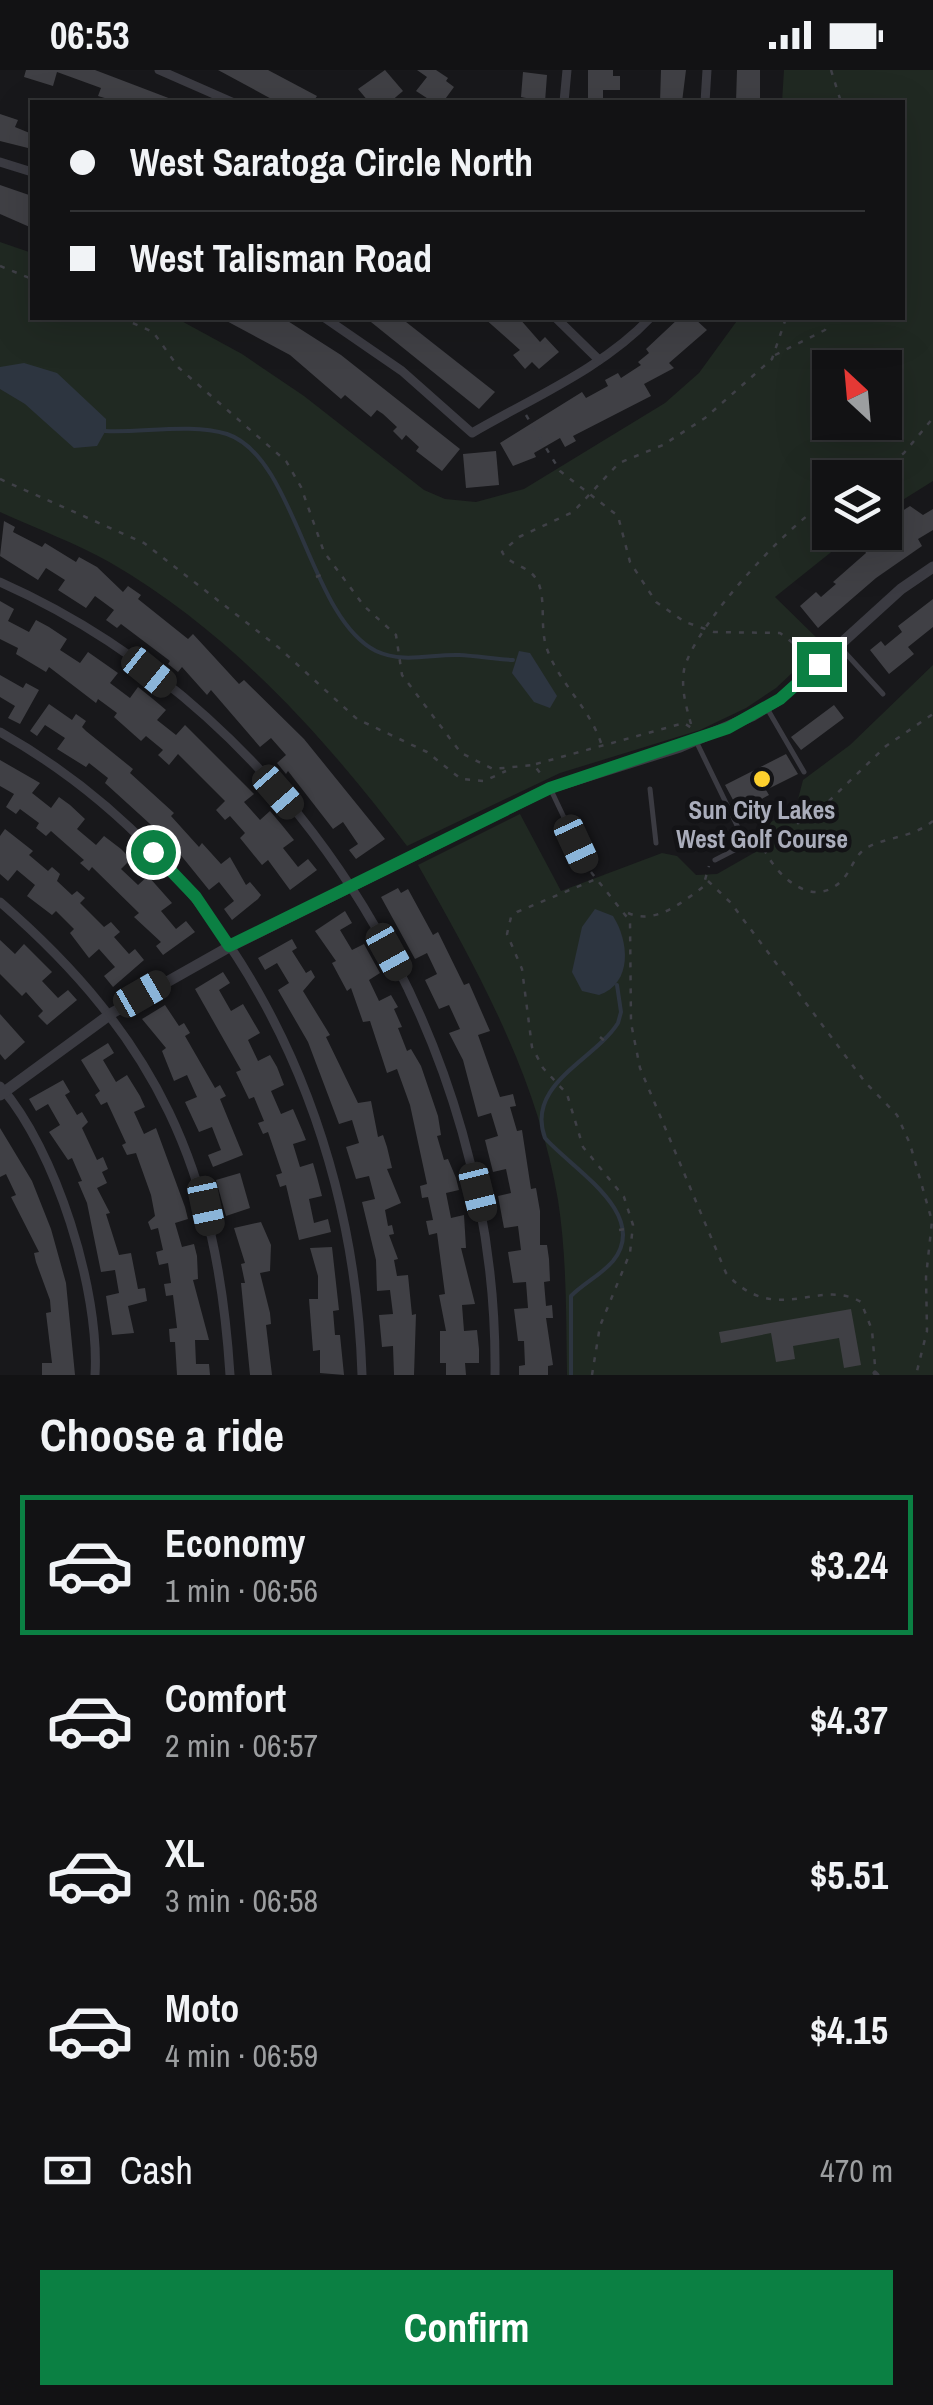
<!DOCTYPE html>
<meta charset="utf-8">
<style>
:root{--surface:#121214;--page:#1b1b1d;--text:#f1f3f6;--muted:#9c9ea0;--line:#313234;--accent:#0b8043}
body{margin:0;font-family:"Archivo Narrow",sans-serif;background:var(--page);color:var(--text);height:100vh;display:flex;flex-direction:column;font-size:38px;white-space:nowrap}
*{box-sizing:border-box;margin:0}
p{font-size:32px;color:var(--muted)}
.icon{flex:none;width:55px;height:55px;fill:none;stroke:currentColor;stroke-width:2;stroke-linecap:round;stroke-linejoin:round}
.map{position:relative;height:1305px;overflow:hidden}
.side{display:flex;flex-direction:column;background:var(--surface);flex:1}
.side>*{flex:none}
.hud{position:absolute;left:30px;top:30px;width:875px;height:220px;border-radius:0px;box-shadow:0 10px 40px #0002,0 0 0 2px var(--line);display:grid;align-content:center;height:220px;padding:0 40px;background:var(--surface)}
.needle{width:65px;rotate:334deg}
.controls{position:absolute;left:812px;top:280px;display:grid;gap:20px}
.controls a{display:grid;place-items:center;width:90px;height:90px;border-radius:0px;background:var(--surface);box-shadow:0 10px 40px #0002,0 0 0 2px var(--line);font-size:50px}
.end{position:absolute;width:45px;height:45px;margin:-22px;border:12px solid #0b8043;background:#fff;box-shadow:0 0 0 5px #fff}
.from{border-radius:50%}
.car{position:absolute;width:30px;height:60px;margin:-30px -15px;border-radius:12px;box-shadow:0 0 8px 2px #0007;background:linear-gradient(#222 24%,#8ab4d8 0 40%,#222 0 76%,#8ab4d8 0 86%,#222 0)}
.hud b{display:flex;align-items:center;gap:35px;height:95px;font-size:38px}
.hud b+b{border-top:2px solid var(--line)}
.hud i{width:25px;height:25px;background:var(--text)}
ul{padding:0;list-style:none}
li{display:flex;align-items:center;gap:30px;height:140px;margin:0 20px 15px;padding:0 20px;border:5px solid transparent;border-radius:0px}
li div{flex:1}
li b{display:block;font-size:38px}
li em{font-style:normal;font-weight:700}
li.current{border-color:var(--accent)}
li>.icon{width:90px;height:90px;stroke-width:1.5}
h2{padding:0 40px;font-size:45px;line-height:120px}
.pay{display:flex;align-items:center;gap:25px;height:110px;padding:0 40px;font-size:38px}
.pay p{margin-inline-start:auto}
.primary-button{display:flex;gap:20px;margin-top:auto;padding:20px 40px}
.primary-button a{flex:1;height:115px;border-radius:0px;background:var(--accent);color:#fff;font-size:40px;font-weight:700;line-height:115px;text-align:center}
.status{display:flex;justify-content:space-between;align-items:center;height:70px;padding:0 50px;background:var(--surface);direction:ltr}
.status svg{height:28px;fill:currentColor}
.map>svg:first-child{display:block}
.green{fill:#202922;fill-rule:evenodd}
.water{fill:#2d3540}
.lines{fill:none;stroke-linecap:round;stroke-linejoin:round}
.stream{stroke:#2d3540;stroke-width:4}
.building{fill:#404045}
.path{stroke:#3f4047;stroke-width:2.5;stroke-dasharray:5 8;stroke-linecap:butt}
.service{stroke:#3b3b42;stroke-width:5}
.minor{stroke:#3b3b42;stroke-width:9}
.tertiary{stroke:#3b3b42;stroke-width:11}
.route{stroke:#0b8043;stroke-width:12}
.poi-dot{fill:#fdd02e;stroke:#131316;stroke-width:4}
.labels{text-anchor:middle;stroke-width:9;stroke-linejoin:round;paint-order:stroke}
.poi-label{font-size:25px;font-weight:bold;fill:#aaadbb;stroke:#131316}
</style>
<div class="status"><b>06:53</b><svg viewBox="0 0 49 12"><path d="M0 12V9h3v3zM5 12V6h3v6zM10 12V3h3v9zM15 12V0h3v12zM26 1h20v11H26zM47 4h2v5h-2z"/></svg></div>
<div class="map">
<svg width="933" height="1305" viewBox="0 0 933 1305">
<rect width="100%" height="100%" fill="#18181b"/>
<g class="green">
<path d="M784 0H933V411L885 441V408H830V462L855 463 775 527 823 574 776 618 746 638 700 660 560 703 407 776C325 667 230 562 111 493 76 473 37 459 0 442V172L32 183V248H176L242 284 304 326 424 420 445 429 476 432 524 419 665 333 699 303 739 248H902V32H782ZM830 298H885V352H830Z"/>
<path d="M933 595V1305H567C566 1247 567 1188 558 1130 538 1009 478 900 418 795L520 744 561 821 662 783 677 786 696 805 717 804 759 780 766 755 796 737 803 710 850 675Z"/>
</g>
<g class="water">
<path d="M24 293 57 303 106 349V360L97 376 74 378 25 334 0 319V297Z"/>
<path d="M519 581 530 583 557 626 550 638 534 632 512 603Z"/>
<path d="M595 839 613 846C629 871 633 913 599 925L582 921 572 902 582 857Z"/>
</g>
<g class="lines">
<g class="stream">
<path d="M105 361C143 363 190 353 227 364 296 387 309 548 376 581 404 594 431 584 459 585 477 586 495 589 513 590"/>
<path d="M571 1305V1226C584 1213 601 1205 613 1191 651 1144 571 1098 545 1068 525 1014 595 990 618 953L621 942 617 915"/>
</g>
</g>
<g class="building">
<path d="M26 0H95L179 32H118L98 26 101 18 57 2 53 16 24 7Z"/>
<path d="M218 0H268L317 26 313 32H277Z"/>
<path d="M385 0 403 21 390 32H369L358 19Z"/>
<path d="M417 0H436L448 8 446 11 454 17 443 32H433L416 21 427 7Z"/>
<path d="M588 0H613V6H620V20H603V32H588Z"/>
<path d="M661 0H686L682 32H660Z"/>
<path d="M737 0H760V32H736Z"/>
<path d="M523 2 547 5 545 32H526V28L521 27Z"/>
<path d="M0 44 18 50 15 57 32 64V79L0 71Z"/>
<path d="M0 115 32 126V158L0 144Z"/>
<path d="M221 248H283L341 285 460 379 442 401 416 381 419 377 406 365 402 370 393 361 397 357 383 344 377 340 371 347 345 325 341 329 290 285Z"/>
<path d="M366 248H401L495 322 479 339Z"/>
<path d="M484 248H519L540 272 545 267 559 282 539 299 532 292 525 299 513 285 520 280Z"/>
<path d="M679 248H694L707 260 669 293 674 298 644 314 651 326 573 366 576 371 565 377 560 368 534 383 536 387 513 396 500 373 582 322 586 328 608 316 605 310 618 303 621 308 641 295 638 292 649 283 646 279Z"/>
<path d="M496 381 499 415 466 418 463 384Z"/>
<path d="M910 436 923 445 933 439V460L918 469 922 476 876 508 818 558 800 536 816 522 821 527 836 514 833 512 866 483 863 478 873 470 878 477 896 465 892 457 900 452 896 445Z"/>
<path d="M4 451 15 457 13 462 42 477 45 473 76 492 79 487 97 497 123 522 128 516 141 525 138 529 188 569 193 564 239 614 244 610 304 669 385 769 356 789 349 780 358 774 343 752 333 759 288 701 286 704 277 693 286 685 271 668 260 677 211 620 207 625 182 597 178 602 168 594 170 591 121 554 117 558 106 550 114 540 95 526 86 538 58 520 65 510 46 498 38 510 0 486Z"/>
<path d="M933 529V557L908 577 914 584 889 604 870 580 881 571 885 576 902 562 898 556Z"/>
<path d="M0 531 14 539 8 551 29 562 36 550 49 557 67 569 60 580 80 593 88 582 118 603 110 613 130 628 138 617 153 629 166 640 157 650 176 665 185 655 254 724 244 732 260 750 270 741 281 754 294 770 283 778 298 797 308 789 317 800 290 820 268 790 262 795 240 768 245 763 230 746 225 750 216 740 225 731 178 684 169 695 158 685 163 680 146 666 141 671 114 647 117 643 98 629 96 633 49 597 46 602 16 584 18 578 0 569Z"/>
<path d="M0 605 23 618 26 613 39 620 20 654 8 648 15 636 0 627Z"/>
<path d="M49 634 72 650 76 644 86 651 82 657 86 661 133 699 130 703 174 743 171 746 199 777 202 773 221 794 230 787 246 815 250 812 261 825 258 829 232 850 224 839 234 831 219 812 209 820 171 773 105 713 108 708 89 693 86 697 57 679 65 668 45 655 37 666 30 661Z"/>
<path d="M834 635 844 648 801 680 791 667Z"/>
<path d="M786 684 798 704 766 720 769 725 739 741 725 715Z"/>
<path d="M0 690 40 713 32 723 51 738 59 727 70 735 85 749 77 759 96 775 104 766 121 779 131 789 121 799 138 815 148 806 172 833 161 841 176 859 186 851 195 862 163 885 156 876 161 872 134 847 139 843 92 797 89 801 80 793 84 790 51 761 46 766 36 758 39 753 20 739 16 744 6 737 14 724 0 716Z"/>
<path d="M5 759 33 781 29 785 48 801 52 797 60 804 57 811 72 825 77 821 85 828 80 833 104 857 111 852 120 862 114 867 129 884 135 879 144 890 113 917 104 906 115 897 99 879 89 888 70 863 74 859 56 841 52 845 27 826 35 815 17 800 8 811 0 804V766Z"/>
<path d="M398 818 401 823 408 819 433 865 438 862 464 915 469 913 490 961 478 965 500 1027 513 1024 516 1036 510 1037 517 1061 522 1060 531 1119 536 1118 540 1141V1175H547L549 1189 550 1211 544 1212 546 1236 552 1235 553 1248H546L553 1295 548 1296V1305H519V1296L525 1295 524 1271H518L514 1239 528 1238 526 1212 513 1213 508 1182 521 1180 518 1156 504 1158 498 1126 511 1123 506 1099 493 1102 485 1070 498 1066 491 1043 478 1047 463 990 449 963 460 959 449 935 439 939 425 910 437 904 427 883 415 889 381 827Z"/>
<path d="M345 841 352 853 340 860 352 880 364 874 380 903 369 910 379 931 391 925 398 937 394 939 402 957 398 958 407 981 411 979 421 996 438 1046 441 1065 437 1066 444 1090 448 1089 456 1108 459 1120 446 1123 451 1148 464 1145 466 1178H461L475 1234 462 1235 464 1261 477 1260 479 1279V1293H465L466 1305H446V1293H440V1261H446L439 1225 445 1224 437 1163 429 1165 426 1151 433 1150 428 1127 422 1128 420 1116 427 1114 410 1035 397 999 387 1003 370 951 363 952 351 918 347 921 332 893 336 891 315 861Z"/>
<path d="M292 869 297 878 292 881 306 903 311 900 315 907 303 921 330 965 326 967 358 1033 371 1031 378 1067 383 1065 387 1077 392 1098 387 1099 401 1133 385 1140 388 1156 392 1155 394 1164 389 1165 398 1189 394 1190 397 1206 408 1205 412 1245 416 1244 414 1305H394L393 1276 382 1277 379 1245 393 1244 390 1220 377 1221 376 1190 362 1132 375 1129 369 1106 356 1109 346 1077 359 1073 352 1050 339 1054 308 972 278 920 289 913 277 893 265 900 258 888Z"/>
<path d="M0 870 15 884 24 874 52 902 42 911 58 928 68 920 77 930 47 955 38 946 43 941 26 922 22 926 0 904Z"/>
<path d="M223 902 230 913 219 920 231 941 243 934 260 963 248 970 258 991 270 985 277 997 284 1015 271 1021 281 1044 293 1039 302 1060 306 1070 293 1074 300 1097 313 1093 317 1107 322 1126 309 1129 314 1153 328 1149 331 1162 299 1170 286 1115 280 1117 276 1105 282 1103 268 1062 263 1064 258 1053 264 1051 254 1027 249 1029 236 1002 241 1000 195 919Z"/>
<path d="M165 935 179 956 184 953 190 963 185 966 215 1018 220 1015 226 1026 220 1029 243 1085 213 1097 208 1085 221 1080 212 1057 199 1062 185 1032 197 1027 187 1005 174 1011 162 981 166 978 142 949Z"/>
<path d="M0 944 25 972 5 990 0 984Z"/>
<path d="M108 973 114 983 103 990 116 1012 127 1005 140 1026 145 1037 134 1042 144 1064 156 1058 185 1137 188 1149 175 1153 182 1177 194 1174 197 1186 198 1209 193 1210 209 1270H195L196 1294H209L210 1305H177L175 1272H170L169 1259 177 1258 173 1225 166 1226 164 1214 171 1213 168 1193 159 1195 156 1182 163 1180 158 1158 151 1160 148 1152 155 1146 151 1125 136 1083 127 1085 122 1075 126 1073 107 1032 101 1035 95 1025 100 1021 81 990Z"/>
<path d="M63 1010 70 1022 65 1025 77 1045 82 1042 88 1052 82 1058 97 1090 103 1087 108 1099 102 1102 107 1113 97 1118 110 1143 106 1144 119 1185 131 1183 138 1219 145 1218 147 1231 128 1236 134 1263 112 1265 106 1226 119 1223 115 1200 101 1202 87 1133 78 1112 82 1111 72 1088 68 1090 49 1062 60 1055 48 1034 36 1041 29 1029Z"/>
<path d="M0 1058 32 1111 51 1159 66 1213 75 1305H42V1293H52L46 1243 51 1242 50 1230 36 1192 34 1183 39 1182 11 1127 16 1125 6 1104 0 1107Z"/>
<path d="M240 1103 250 1138 226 1146 216 1110Z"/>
<path d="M261 1152 271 1175 270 1201 260 1203 270 1243 271 1254 266 1255 272 1305H250L241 1213H245L241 1194 245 1193 234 1158Z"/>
<path d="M332 1177 339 1240 333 1241 335 1265H340L344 1305 320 1303V1280L313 1281 309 1229H318V1206L310 1178Z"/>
<path d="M851 1239 861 1295 844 1298 839 1268 793 1276 795 1289 776 1292 771 1263 721 1273 719 1262Z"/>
</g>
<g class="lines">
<g class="path">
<path d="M831 0 841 32"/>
<path d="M0 196 32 209"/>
<path d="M121 248 153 262 179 298 286 391 301 417 324 482 364 536 396 565 402 605 461 683 493 699 534 695 544 708"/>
<path d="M775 285 825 260 830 248"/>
<path d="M526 345 560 401 618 446 630 492 656 532 685 552 714 562 780 563 810 586"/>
<path d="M871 408 904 383 933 348"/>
<path d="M0 409 144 473 278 577 357 649 427 682 461 709 484 711 506 701"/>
<path d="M316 507 323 504"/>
<path d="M691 654C686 636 681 619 684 600 693 557 791 450 830 430"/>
<path d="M601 673C589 637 559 613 547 579 539 557 547 529 537 510 528 495 510 496 502 482L519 467 573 442 619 393 663 375 705 348 772 289 786 248"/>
<path d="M536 694 684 653 693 659"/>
<path d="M753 776 763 778 828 732 886 676 933 644"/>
<path d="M764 779C777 807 815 842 844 808 853 797 855 784 868 777 890 766 912 768 933 751"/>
<path d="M591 802 630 851 631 953 640 998 726 1203C775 1258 819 1207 861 1232L872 1260 875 1296"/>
<path d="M708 811 731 833 865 1012 897 1045 910 1074 932 1151 926 1207 927 1261 916 1305"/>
<path d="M628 843C655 855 681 833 703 817L709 796"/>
<path d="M600 967 607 973"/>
<path d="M619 1160 626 1159"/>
<path d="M592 1305 600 1256 630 1183 633 1155 624 1127 583 1077 567 1024 543 998 532 977 522 899 507 864 511 847 517 842 596 809"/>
</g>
<g class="service">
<path d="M839 576 883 624"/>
<path d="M768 640 804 702"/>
<path d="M696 671 746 774 715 790"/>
<path d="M550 718 587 796"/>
<path d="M650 719 656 773"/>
<path d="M875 1303 877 1305"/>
</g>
<g class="minor">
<path d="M159 0 232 32"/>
<path d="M564 32 567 0"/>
<path d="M705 32 707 0"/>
<path d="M0 92 32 102"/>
<path d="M325 248 402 301 472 363C532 328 603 298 650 248"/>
<path d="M556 248 599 290"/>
<path d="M0 512C304 647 499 977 495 1305"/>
<path d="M0 662C233 794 354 1044 362 1305"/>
<path d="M0 832C157 968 217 1099 230 1305"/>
<path d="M0 1016C56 1079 100 1221 95 1305"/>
</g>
<path class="tertiary" d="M0 1025 112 943 229 877 550 718 680 677 752 646 780 629 901 519 933 497"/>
</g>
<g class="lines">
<path class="route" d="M153 782 196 827 229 876 550 718 728 658 780 629 819 594"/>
</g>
<circle class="poi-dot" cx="762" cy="709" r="10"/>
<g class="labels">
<g class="poi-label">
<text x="762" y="749">Sun City Lakes<tspan x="762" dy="29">West Golf Course</tspan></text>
</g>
</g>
</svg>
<div class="controls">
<a><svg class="needle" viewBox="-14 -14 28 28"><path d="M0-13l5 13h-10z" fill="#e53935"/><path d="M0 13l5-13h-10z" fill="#9c9ea0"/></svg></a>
<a><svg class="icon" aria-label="layers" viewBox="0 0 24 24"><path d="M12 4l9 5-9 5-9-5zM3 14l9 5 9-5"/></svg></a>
</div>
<i class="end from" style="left:153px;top:782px"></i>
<i class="end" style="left:819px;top:594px"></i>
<i class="car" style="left:149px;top:602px;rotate:129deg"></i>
<i class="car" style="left:278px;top:722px;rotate:139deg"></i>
<i class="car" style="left:576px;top:774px;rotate:155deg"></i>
<i class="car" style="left:389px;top:882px;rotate:151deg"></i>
<i class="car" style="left:142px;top:924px;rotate:60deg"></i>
<i class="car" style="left:478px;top:1122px;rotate:166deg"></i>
<i class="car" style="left:206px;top:1136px;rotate:168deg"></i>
<div class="hud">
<b><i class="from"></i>West Saratoga Circle North</b>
<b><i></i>West Talisman Road</b>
</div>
</div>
<section class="side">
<h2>Choose a ride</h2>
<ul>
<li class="current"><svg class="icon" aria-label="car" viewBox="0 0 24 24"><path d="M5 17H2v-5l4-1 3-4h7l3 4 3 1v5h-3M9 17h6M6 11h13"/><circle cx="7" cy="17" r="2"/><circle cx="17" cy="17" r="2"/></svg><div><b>Economy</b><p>1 min · 06:56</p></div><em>$3.24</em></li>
<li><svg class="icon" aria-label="car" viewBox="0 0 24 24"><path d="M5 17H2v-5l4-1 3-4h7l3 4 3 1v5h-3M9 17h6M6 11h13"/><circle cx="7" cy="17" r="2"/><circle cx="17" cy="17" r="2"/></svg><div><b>Comfort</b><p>2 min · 06:57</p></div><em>$4.37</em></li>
<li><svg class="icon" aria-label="car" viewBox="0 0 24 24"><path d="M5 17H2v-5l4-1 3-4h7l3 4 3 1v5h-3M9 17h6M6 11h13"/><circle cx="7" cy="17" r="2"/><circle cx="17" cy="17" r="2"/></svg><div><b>XL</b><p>3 min · 06:58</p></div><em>$5.51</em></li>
<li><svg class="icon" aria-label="car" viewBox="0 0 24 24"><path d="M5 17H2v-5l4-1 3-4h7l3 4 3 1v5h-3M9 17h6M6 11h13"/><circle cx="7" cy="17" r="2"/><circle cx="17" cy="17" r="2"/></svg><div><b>Moto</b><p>4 min · 06:59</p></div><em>$4.15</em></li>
</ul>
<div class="pay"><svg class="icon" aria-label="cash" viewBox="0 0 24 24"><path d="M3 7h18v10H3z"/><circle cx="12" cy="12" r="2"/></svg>Cash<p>470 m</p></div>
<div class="primary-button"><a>Confirm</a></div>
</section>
